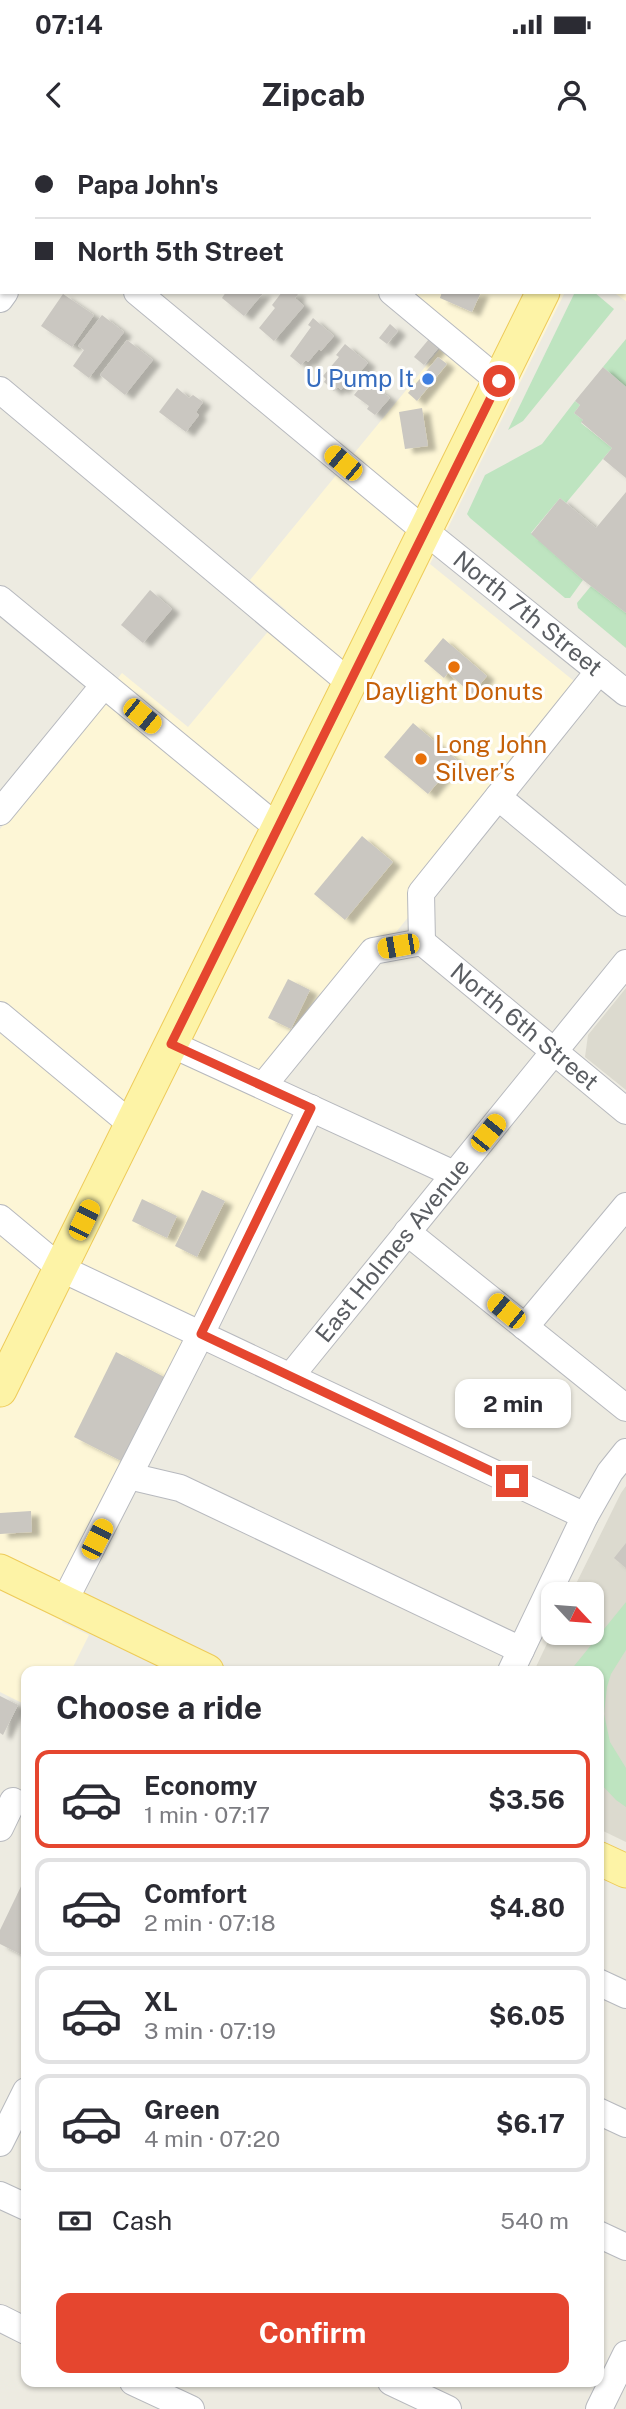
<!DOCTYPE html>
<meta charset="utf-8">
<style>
:root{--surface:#fff;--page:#f7f7f7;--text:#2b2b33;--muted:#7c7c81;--line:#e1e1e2;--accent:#e5462f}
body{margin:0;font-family:"Public Sans",sans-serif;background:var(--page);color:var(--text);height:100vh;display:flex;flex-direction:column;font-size:26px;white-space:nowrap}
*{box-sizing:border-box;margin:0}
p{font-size:23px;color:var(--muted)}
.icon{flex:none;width:38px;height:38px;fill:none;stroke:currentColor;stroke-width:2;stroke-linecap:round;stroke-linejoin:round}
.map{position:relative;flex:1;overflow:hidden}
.details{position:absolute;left:21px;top:1526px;width:583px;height:721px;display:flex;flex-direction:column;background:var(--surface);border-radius:14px;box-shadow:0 2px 5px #0004}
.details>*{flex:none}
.banner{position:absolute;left:0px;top:0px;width:626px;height:154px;box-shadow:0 2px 5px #0004;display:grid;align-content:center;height:154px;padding:0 35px;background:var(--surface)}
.needle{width:46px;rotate:116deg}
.buttons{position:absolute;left:541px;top:1442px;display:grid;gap:14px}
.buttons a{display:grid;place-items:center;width:63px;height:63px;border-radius:14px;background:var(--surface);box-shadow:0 2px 5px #0004;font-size:35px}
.end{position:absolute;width:32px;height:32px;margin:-16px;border:9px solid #e5462f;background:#fff;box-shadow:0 0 0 4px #fff}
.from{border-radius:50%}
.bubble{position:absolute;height:49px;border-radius:14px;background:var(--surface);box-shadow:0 2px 5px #0004;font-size:23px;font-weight:700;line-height:49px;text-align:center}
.car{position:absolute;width:21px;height:42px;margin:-21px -10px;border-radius:9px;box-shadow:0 0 5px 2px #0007;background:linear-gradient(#f5c518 24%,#345 0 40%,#f5c518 0 76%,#345 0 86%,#f5c518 0)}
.banner b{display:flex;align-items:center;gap:24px;height:66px;font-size:26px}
.banner b+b{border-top:2px solid var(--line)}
.banner i{width:18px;height:18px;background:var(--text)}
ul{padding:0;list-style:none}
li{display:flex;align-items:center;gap:21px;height:98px;margin:0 14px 10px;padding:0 21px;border:4px solid var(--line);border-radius:14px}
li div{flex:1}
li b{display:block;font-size:26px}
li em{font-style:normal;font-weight:700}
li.selected{border-color:var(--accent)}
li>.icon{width:63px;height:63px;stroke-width:1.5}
h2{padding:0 35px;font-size:32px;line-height:84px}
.pay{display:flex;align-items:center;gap:18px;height:77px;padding:0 35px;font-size:26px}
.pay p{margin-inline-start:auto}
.button{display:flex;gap:14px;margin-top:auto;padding:14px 35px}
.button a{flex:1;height:80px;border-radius:14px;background:var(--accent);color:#fff;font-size:28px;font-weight:700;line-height:80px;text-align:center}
.status{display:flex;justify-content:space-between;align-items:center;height:49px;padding:0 35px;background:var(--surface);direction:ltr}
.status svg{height:19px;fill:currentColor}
header{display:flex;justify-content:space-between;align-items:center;height:91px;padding:0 35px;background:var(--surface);font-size:32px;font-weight:700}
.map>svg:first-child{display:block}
.commercial{fill:#fdf6d6}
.education{fill:#dcdacf}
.green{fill:#bee4c0}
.building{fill:#cac7c1;filter:url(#shadow)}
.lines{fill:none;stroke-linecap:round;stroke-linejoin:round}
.minor-casing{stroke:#b7b9be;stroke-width:28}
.major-casing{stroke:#eecb59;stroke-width:35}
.minor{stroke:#fff;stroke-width:26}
.major{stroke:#fdf3a6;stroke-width:33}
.route{stroke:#e5462f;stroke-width:9}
.shop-dot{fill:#3f7fe0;stroke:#fff;stroke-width:2.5}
.food-dot{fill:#e8710a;stroke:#fff;stroke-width:2.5}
.labels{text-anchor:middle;stroke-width:6;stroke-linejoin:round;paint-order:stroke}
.shop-label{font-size:24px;fill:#366cbe;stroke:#fff;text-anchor:end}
.street-label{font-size:24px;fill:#5a5d62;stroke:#fff}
.food-label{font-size:24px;fill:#c56008;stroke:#fff}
</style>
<div class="status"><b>07:14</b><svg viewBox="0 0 49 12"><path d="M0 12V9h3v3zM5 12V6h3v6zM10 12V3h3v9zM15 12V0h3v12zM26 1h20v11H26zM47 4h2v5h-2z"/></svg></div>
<header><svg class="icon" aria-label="back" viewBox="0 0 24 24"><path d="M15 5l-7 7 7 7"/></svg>Zipcab<svg class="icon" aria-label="person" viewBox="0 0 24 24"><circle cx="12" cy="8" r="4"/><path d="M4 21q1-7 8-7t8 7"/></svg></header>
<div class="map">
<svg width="626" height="2269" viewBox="0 0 626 2269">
<defs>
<filter id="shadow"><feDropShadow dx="8" dy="4.5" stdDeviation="2" flood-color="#0004"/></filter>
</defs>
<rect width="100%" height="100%" fill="#edebe1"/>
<g class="commercial">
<path d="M423 0H626V161L613 152H625V2H425Z"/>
<path d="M382 152H565L430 424 590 554 265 953 316 979 62 1482 89 1495 71 1531H26V1565L0 1552V689L122 533 188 587 286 470 250 440 444 204Z"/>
</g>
<g class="education">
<path d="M626 848V950L585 917 588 895Z"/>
<path d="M626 1346V1702L599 1689 598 1531H534L553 1491 592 1493V1454H571L621 1353Z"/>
</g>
<g class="green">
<path d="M575 152H594L614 169 523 281 508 290Z"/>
<path d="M626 199V247L603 227Z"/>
<path d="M575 261 580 265 574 273 583 280 581 283 612 308 566 363 560 358 531 393 583 440 570 458H565L470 378 467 374 485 335 542 304Z"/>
<path d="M591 446 626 473V508L578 468 577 463Z"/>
<path d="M626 1462V1510L611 1534 607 1547 604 1574 610 1602 626 1628V1667L616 1660 599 1642 598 1531H570Z"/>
</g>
<g class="building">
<path d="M226 152H264L244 176 222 158Z"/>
<path d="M282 152H296L298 155 295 158 304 166 274 201 259 188 275 168 272 165Z"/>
<path d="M442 152H481L472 172 440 158Z"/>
<path d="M63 154 94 175 72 207 41 186Z"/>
<path d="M102 175 124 192 89 238 73 226 84 210 78 206Z"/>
<path d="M313 178 334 196 321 211 319 209 308 222 306 220 301 225 290 216 311 187 308 185Z"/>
<path d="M390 184 398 191 387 204 379 198Z"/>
<path d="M429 199 439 207 424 225 414 217Z"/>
<path d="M127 200 153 220 125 255 100 235Z"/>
<path d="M345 204 368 223 359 233 357 231 341 250 338 247 334 251 324 242 326 239 323 236 339 217 336 215Z"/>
<path d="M438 217 447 224 417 261 408 253Z"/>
<path d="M603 227 626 247V338L603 319 612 308 581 282 583 280 574 273 580 265 575 261Z"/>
<path d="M366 240 390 258 375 275 367 269 369 266 354 255Z"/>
<path d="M177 248 189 258 193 255 203 262 196 272 199 275 186 292 159 272Z"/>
<path d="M422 268 428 306 405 309 399 272Z"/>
<path d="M626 352V473L583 440 531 394 560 358 596 388Z"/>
<path d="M150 450 172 469 143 503 121 485Z"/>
<path d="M443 498 487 536 472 554 448 533 444 538 424 521Z"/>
<path d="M413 583 457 620 428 654 384 617Z"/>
<path d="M362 696 393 722 345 780 314 754Z"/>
<path d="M288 839 310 850 291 889 268 878Z"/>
<path d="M202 1050 225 1061 197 1117 175 1106Z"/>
<path d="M142 1059 177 1076 167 1098 132 1081Z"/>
<path d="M116 1212 168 1239 125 1323 74 1297Z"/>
<path d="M31 1371 32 1392 0 1394V1373Z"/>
<path d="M626 1403V1428L614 1418Z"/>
<path d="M0 1556 18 1565 3 1595 0 1593Z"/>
<path d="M26 1736V1812L24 1816 0 1804V1790Z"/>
</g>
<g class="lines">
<g class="minor-casing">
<g id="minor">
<path d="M207 0 209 2"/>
<path d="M126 2 128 0"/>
<path d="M0 39 2 40"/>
<path d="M625 121 626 122"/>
<path id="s1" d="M137 152 425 391 626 553"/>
<path d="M392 152 499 241"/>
<path d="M0 159 5 152"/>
<path d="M0 250 350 543"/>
<path d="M0 459 278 688"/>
<path d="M498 657 626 763"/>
<path d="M0 672 104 545"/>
<path id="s2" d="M422 802 626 971"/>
<path d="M0 875 131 984"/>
<path d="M171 904 454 1034"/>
<path d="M263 946 373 811 422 802 421 753 599 531"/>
<path d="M0 1078 60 1128 585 1376"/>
<path d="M407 1092 626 1268"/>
<path d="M525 1187 626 1066"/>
<path id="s3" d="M290 1237 626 823"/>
<path d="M129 1336 180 1348 521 1510"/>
<path d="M64 1462 201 1194 311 968"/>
<path d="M511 1531 585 1376 610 1332 626 1312"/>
<path d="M0 1688 13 1661"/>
<path d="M598 1842 626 1855"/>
<path d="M598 1971 626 1984"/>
<path d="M0 2003 26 1951"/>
<path d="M0 2055 26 2067"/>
<path d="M598 2094 626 2107"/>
<path d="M0 2178 26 2191"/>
<path d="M133 2242 191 2269"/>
<path d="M391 2242 448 2269"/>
<path d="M599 2269 626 2214"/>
</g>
</g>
<g class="major-casing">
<g id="major">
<path d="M477 0 479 2"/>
<path d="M617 2 618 0"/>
<path d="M0 1250 543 152"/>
<path d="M0 1431 207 1531"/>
<path d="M598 1718 626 1731"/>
</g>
</g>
<use href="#minor" class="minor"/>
<use href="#major" class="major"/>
</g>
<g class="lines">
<path class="route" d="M499 241 171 904 311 968 201 1194 512 1341"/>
</g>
<circle class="shop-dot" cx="428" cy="239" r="7"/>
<g class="food-dot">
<circle cx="454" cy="527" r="7"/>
<circle cx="421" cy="619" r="7"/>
</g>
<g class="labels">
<g class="shop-label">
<text x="414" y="247">U Pump It</text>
</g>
<g class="street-label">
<text dy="8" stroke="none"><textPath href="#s1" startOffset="506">North 7th Street</textPath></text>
<text dy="8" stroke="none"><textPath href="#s2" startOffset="133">North 6th Street</textPath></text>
<text dy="8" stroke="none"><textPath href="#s3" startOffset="163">East Holmes Avenue</textPath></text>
</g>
<g class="food-label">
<text x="454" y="560">Daylight Donuts</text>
<text x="435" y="613" text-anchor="start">Long John<tspan x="435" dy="28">Silver's</tspan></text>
</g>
</g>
</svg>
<div class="buttons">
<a><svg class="needle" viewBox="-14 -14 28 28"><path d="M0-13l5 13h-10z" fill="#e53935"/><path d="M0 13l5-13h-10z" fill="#7c7c81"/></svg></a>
</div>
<i class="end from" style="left:499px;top:241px"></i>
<i class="end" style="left:512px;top:1341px"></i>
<div class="bubble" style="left:455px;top:1239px;width:116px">2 min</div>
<i class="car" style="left:343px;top:323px;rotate:310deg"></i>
<i class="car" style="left:142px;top:576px;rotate:129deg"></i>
<i class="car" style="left:398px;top:806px;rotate:260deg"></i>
<i class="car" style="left:488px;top:993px;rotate:39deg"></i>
<i class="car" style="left:84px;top:1080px;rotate:26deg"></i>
<i class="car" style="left:506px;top:1171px;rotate:309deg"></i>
<i class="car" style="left:97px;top:1399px;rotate:27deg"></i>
<div class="banner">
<b><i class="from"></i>Papa John's</b>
<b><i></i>North 5th Street</b>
</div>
<section class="details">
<h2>Choose a ride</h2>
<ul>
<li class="selected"><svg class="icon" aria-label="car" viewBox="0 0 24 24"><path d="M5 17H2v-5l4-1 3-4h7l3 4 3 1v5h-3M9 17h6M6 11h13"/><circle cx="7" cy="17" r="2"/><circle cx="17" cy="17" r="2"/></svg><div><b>Economy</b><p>1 min · 07:17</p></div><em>$3.56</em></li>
<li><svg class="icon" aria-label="car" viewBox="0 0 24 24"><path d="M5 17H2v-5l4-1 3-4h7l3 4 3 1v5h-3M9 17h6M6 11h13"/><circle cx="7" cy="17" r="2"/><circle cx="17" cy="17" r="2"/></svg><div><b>Comfort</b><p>2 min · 07:18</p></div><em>$4.80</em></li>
<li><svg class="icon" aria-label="car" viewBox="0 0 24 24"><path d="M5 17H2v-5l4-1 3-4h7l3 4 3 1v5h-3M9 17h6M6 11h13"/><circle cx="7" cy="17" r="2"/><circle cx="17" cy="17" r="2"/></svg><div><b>XL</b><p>3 min · 07:19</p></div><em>$6.05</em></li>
<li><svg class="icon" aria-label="car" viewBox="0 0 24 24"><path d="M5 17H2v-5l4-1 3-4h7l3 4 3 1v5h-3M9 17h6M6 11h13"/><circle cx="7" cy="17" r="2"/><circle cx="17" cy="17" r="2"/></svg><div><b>Green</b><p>4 min · 07:20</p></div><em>$6.17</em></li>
</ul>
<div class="pay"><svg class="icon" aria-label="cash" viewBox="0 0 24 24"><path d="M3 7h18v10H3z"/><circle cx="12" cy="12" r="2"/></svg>Cash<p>540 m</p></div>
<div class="button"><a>Confirm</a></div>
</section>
</div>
